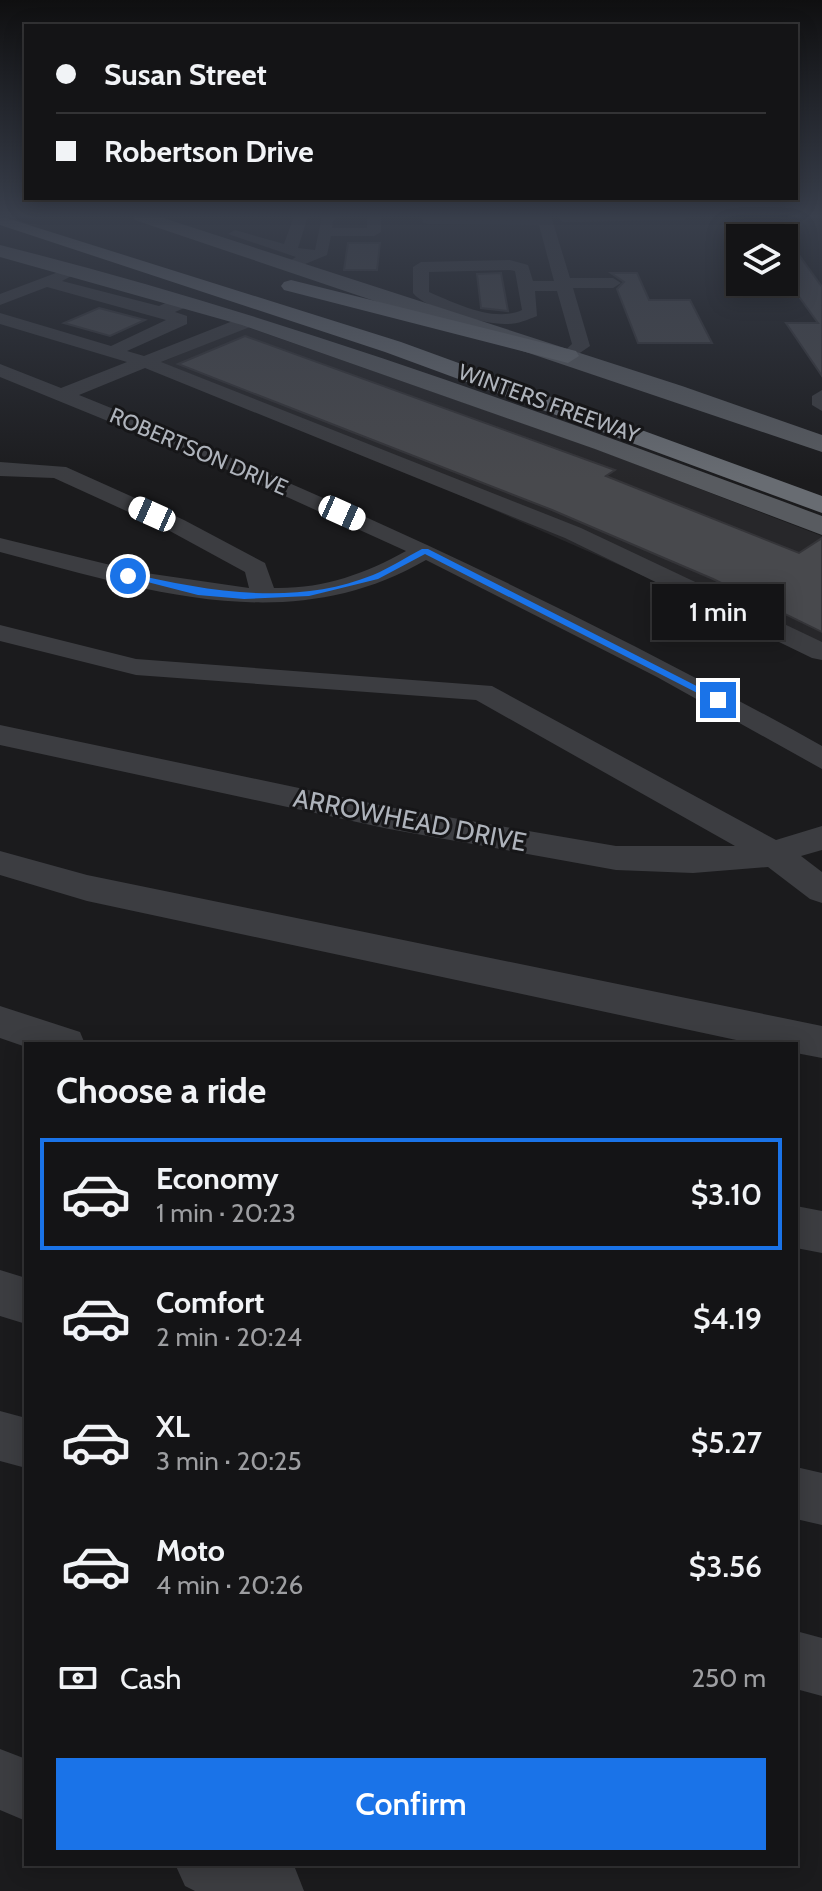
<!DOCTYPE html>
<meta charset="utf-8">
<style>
:root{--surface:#141416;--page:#212123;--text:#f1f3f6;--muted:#9d9ea1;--line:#333335;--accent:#1a73e8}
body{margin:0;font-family:Cabin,sans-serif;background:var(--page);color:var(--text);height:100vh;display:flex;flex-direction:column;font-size:30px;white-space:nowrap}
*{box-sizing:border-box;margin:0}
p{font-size:26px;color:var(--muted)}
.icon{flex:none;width:44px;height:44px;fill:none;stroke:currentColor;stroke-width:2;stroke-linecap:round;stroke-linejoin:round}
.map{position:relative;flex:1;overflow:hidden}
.drawer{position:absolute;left:24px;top:1042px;width:774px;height:824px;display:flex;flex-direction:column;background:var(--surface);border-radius:0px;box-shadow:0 4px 20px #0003,0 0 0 2px var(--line)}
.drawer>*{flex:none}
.top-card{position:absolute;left:24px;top:24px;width:774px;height:176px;border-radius:0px;box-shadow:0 4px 20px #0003,0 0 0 2px var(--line);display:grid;align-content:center;height:176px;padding:0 32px;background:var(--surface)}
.fabs{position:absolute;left:726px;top:224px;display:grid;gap:16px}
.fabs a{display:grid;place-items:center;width:72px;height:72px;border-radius:0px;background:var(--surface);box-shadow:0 4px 20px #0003,0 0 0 2px var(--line);font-size:40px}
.end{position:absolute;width:36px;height:36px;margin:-18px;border:10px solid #1a73e8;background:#fff;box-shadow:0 0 0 4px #fff}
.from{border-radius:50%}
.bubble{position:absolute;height:56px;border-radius:0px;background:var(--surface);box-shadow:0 4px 20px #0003,0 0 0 2px var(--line);font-size:26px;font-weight:600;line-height:56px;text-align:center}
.car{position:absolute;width:24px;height:48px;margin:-24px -12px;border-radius:10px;box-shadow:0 0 6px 2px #0007;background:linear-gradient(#fff 24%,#345 0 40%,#fff 0 76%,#345 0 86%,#fff 0)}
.top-card b{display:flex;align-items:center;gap:28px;height:76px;font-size:30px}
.top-card b+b{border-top:2px solid var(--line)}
.top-card i{width:20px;height:20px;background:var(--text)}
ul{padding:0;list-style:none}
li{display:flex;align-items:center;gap:24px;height:112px;margin:0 16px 12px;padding:0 16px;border:4px solid transparent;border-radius:0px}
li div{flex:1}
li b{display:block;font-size:30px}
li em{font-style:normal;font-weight:600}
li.on{border-color:var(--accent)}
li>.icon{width:72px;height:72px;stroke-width:1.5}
h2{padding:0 32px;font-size:36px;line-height:96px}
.pay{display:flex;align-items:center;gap:20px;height:88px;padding:0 32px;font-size:30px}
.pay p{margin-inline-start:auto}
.primary-button{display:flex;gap:16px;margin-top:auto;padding:16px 32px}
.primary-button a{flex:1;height:92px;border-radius:0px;background:var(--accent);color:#fff;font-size:32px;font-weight:600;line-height:92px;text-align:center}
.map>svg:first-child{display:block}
.built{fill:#27272a}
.building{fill:#48494d;stroke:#353539;stroke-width:2}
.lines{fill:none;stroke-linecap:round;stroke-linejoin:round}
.minor{fill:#3c3d41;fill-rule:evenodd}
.major{fill:#585b60;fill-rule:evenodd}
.highway{fill:#686c72;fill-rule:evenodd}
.route{fill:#1a73e8}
.labels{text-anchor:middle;stroke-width:6;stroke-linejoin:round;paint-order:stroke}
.far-street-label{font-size:22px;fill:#aeb3bb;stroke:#161618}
.street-label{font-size:26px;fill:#aeb3bb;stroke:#161618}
</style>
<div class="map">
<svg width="822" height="1891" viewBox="0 0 822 1891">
<rect width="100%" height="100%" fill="#1b1b1d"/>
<path class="built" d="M247 327 591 447 822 536V654L159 363Z"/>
<g class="building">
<path d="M784 234 822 287V376L786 323H818L784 276Z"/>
<path d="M348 243H380L377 270H344Z"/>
<path d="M501 273 508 311 481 308 477 274Z"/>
<path d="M611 273H637L649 300H690L712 343H638L617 289 624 282Z"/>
<path d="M99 308 145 320 110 336 64 323Z"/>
<path d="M245 336 615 470 606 476 799 553 822 538V632L713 579 552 510 178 364Z"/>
</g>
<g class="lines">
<g class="minor">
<path d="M294 216H308L298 248 315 250 322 216H340L333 221 332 228H367V216H381V232L374 236H331L327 255 293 269 285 264 296 257 228 234 235 230 284 244Z"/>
<path d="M421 216H551L570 278H613L621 283 613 288H573L590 346 568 361 559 356 572 344 557 291H535L537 316C527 320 518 324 507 324 486 325 425 309 413 293V267L421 262 510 260 528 265 533 281H554L539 225 428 224 423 223ZM510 270 515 271 522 310C494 323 455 303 429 292V272Z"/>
<path d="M560 216H691L684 220 565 222 560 221Z"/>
<path d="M69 268 77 273 62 281 159 306 177 298H189V306L175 312 187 316V324L127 351 144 356 243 317H255V325L161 362 581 528 822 642V660L812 658 565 538 145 368 79 395C334 497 581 612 822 746V769L657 677 426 560C288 640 143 589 0 552V538L139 572 249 588 245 572 168 530 54 478 0 476V462L66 467 184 520 265 563 274 588C322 589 365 574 406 551L223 468 0 377V364L61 388 127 362 0 324V313L111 346 166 320 47 287 0 305V294Z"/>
<path d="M822 390V411L812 405V396Z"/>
<path d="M0 625 136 659 492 686 776 840 822 826V850L801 856 822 872V903L810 899 768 867 693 873 616 870 389 829 0 745V725L389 807 616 846H735L476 700 136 675 0 641Z"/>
<path d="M0 851 87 875 822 1026V1058L796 1053V1044H755L87 901 0 875Z"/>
<path d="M0 1006 80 1032 85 1044 26 1047 0 1038Z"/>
<path d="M796 1206 822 1211V1253L796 1248Z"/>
<path d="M0 1270 26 1278V1324L0 1316Z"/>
<path d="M0 1411 26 1418V1468L0 1461Z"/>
<path d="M796 1467 822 1473V1525L796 1519Z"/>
<path d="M796 1631 822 1638V1696L796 1689Z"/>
<path d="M0 1749 26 1759V1821L0 1810Z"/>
<path d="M175 1864H284L295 1868 304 1891H195L185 1886Z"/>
</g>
<g class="major">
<path d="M133 216H157L682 386 822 435V452L135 220Z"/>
<path d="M0 245C280 315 552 416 822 516V535L595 449 242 325 0 257Z"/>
</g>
<g class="highway">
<path d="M0 216 401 342 822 496V513L385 352 0 225Z"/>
<path d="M291 280 576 351 579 356 568 363 284 290 281 286 284 282Z"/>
</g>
</g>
<linearGradient id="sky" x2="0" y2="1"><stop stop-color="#0f0f10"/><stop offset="0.45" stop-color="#393f4c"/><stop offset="1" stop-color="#393f4c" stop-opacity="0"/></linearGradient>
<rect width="822" height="480" fill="url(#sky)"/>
<path class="route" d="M422 549H428L724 700 715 702 425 554 378 579 309 596 244 599 198 595 124 576 128 573C207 591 294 607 373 575 390 568 406 557 422 549Z"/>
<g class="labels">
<g class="far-street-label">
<text transform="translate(549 403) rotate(20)" y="8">WINTERS FREEWAY</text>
<text transform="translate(199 451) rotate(23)" y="8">ROBERTSON DRIVE</text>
</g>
<g class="street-label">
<text transform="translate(410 820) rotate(11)" y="9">ARROWHEAD DRIVE</text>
</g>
</g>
</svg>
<div class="fabs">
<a><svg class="icon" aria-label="layers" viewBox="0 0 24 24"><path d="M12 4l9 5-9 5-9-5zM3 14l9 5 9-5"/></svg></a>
</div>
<i class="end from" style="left:128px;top:576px"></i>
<i class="end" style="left:718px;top:700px"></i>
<div class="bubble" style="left:652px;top:584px;width:132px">1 min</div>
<i class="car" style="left:342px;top:513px;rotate:114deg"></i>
<i class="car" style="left:152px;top:514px;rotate:294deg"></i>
<div class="top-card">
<b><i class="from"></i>Susan Street</b>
<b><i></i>Robertson Drive</b>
</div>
<section class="drawer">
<h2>Choose a ride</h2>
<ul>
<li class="on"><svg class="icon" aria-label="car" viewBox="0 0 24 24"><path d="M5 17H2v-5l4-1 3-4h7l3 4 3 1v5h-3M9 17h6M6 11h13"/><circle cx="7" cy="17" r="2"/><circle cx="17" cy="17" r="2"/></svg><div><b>Economy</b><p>1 min · 20:23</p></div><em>$3.10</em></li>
<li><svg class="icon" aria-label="car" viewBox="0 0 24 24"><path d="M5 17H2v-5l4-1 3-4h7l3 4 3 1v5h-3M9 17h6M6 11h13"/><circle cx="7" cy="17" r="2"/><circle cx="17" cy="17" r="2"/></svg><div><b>Comfort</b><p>2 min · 20:24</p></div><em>$4.19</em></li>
<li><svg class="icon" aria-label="car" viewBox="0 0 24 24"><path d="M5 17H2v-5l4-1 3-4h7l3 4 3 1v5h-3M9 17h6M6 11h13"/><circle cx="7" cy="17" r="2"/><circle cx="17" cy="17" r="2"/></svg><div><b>XL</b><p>3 min · 20:25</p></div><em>$5.27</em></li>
<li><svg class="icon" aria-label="car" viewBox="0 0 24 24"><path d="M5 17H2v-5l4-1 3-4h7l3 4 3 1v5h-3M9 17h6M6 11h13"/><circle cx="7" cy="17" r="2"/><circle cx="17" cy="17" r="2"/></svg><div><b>Moto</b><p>4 min · 20:26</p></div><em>$3.56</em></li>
</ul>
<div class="pay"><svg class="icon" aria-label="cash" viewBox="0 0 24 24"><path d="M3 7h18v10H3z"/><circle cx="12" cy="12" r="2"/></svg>Cash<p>250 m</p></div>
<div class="primary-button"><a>Confirm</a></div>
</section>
</div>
